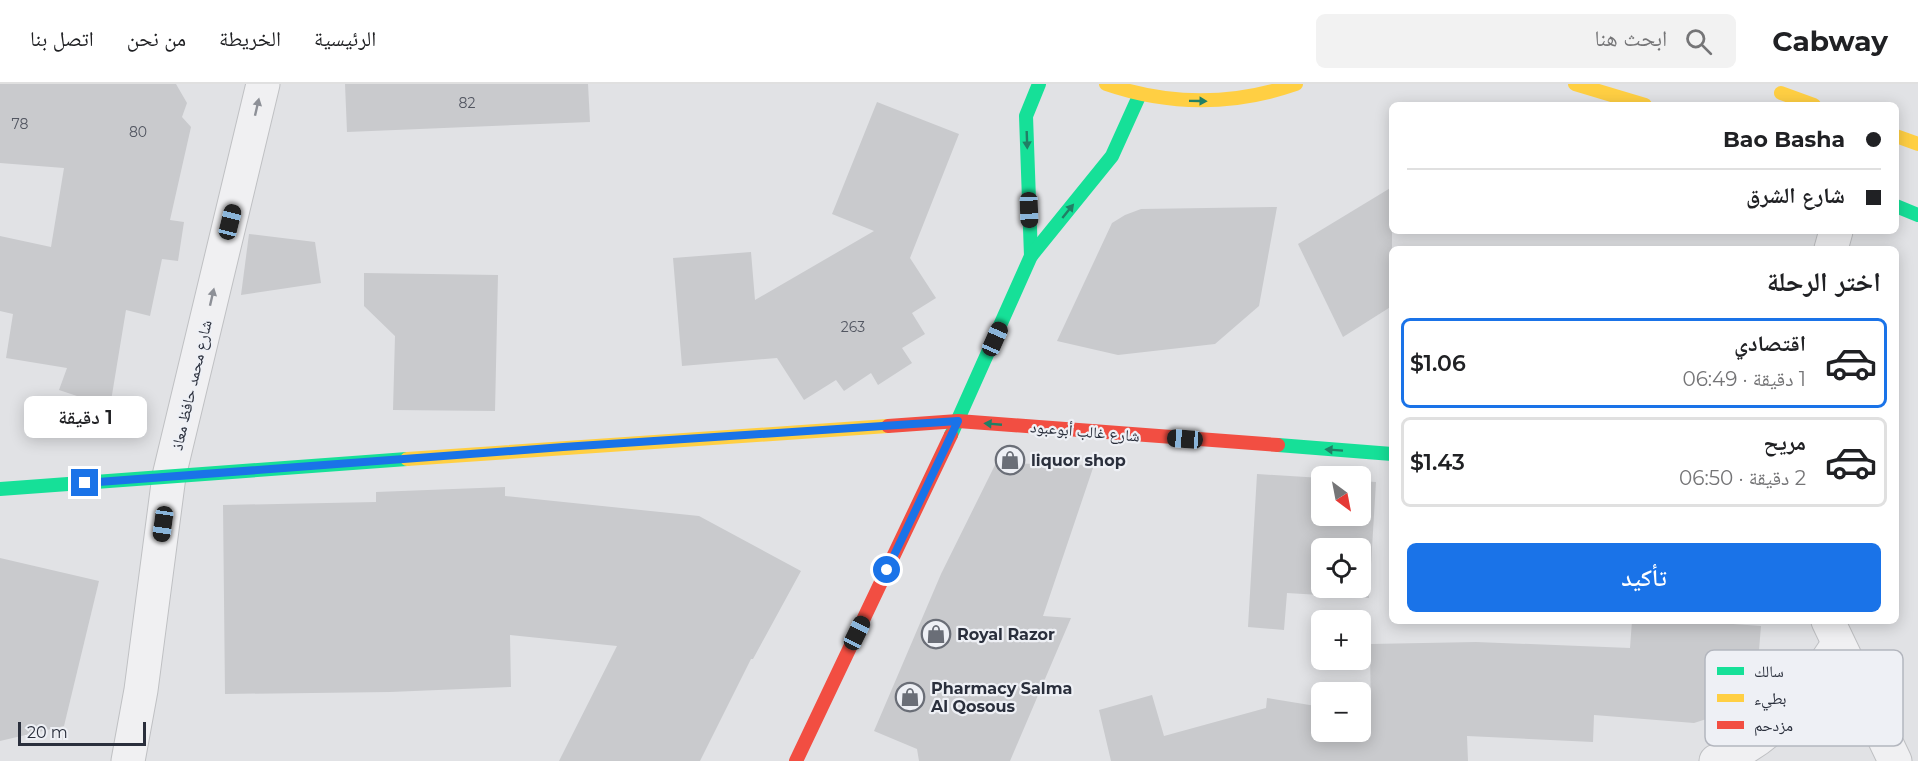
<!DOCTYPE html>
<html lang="ar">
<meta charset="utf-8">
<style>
:root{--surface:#fff;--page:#f2f2f2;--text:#202124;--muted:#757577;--line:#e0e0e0;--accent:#1a73e8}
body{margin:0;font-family:Montserrat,"Noto Naskh Arabic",sans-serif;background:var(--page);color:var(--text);direction:rtl;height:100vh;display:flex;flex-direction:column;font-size:22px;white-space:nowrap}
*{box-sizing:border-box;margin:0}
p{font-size:20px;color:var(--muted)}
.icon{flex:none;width:33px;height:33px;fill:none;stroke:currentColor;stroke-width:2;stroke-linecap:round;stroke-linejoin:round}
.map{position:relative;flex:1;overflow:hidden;direction:ltr}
.details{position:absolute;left:1389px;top:162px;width:510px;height:378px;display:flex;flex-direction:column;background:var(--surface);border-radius:9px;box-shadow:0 3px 15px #0003;direction:rtl}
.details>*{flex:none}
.top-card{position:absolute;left:1389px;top:18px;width:510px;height:132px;border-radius:9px;box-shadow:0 3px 15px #0003;direction:rtl;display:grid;align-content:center;height:132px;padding:0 18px;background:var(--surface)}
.needle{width:39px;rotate:148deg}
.fabs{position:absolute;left:1311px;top:382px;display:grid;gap:12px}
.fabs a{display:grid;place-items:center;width:60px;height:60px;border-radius:9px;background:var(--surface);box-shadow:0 3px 15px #0003;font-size:30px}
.scale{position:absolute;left:18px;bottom:15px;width:128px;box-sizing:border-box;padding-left:6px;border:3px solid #2a2f3c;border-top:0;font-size:16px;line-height:21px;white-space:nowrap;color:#2a2f3c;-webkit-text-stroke:4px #eef0f5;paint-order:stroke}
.end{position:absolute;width:27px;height:27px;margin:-14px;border:8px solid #1a73e8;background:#fff;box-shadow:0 0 0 3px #fff}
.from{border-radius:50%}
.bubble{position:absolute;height:42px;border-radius:9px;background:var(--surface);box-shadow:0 3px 15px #0003;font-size:20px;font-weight:600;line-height:42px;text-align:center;direction:rtl}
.car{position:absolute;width:18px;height:36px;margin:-18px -9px;border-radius:8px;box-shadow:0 0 4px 2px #0007;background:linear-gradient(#222 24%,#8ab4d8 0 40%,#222 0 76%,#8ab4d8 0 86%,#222 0)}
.top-card b{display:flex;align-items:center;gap:21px;height:57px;font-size:22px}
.top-card b+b{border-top:2px solid var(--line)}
.top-card i{width:15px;height:15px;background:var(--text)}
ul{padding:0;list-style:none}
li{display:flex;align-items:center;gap:18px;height:90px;margin:0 12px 9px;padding:0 6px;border:3px solid var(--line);border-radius:9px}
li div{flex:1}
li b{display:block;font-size:22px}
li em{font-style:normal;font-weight:600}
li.current{border-color:var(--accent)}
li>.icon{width:54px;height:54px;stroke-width:1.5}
h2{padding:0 18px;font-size:27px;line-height:72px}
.cta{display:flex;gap:12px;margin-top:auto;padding:12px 18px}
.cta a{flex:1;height:69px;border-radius:9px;background:var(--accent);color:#fff;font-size:24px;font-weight:600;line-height:69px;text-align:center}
header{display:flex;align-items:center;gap:36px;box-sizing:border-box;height:84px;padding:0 30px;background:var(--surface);border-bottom:2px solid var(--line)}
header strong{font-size:28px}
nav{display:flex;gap:33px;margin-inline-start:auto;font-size:21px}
.search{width:420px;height:54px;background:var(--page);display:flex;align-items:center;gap:15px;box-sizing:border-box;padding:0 21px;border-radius:9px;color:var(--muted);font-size:22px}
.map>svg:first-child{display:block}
.building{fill:#c9cacd;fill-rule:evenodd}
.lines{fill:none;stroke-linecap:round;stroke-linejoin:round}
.street-casing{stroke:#bfc0c3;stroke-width:35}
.street{stroke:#f0f0f2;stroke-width:33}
.fast{stroke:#16e098;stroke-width:14}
.slow{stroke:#ffcf43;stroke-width:14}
.jam{stroke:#f24e42;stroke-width:14}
.oneway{fill:#217f65}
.oneway2{fill:#8d9097}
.route{stroke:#1a73e8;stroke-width:8}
.labels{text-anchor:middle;stroke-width:4.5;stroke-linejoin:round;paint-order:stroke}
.number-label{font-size:14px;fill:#525661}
.street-label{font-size:16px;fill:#2a2f3c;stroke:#eef0f5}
.poi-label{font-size:16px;font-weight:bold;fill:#2a2f3c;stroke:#eef0f5;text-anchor:start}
.key{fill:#eef0f5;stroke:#b3b6be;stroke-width:1.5}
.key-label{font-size:16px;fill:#2a2f3c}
</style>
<header>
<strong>Cabway</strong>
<div class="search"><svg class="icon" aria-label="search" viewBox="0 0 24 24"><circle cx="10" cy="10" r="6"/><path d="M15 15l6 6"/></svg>ابحث هنا</div>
<nav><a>الرئيسية</a><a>الخريطة</a><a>من نحن</a><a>اتصل بنا</a></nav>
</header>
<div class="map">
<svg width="1918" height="677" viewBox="0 0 1918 677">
<rect width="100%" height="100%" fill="#e1e2e5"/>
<g class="building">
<path d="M0 0H176L187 19 182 33 191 43 170 136 184 138 178 177 162 175 150 232 126 226 110 323 59 306 67 284 6 274 13 230 0 227V152L51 163 64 84 0 79Z"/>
<path d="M345 0H588L590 38 347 48Z"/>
<path d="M877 18 959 50 910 174 936 214 912 229 925 250 902 264 912 279 878 301 871 289 844 307 836 296 804 316 777 274 682 282 673 174 751 168 755 216 874 147 832 130Z"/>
<path d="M1392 103V222L1343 253 1298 160Z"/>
<path d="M1277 123 1259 222 1215 260 1118 271 1057 257 1112 139 1125 131 1141 125Z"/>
<path d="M249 150 315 158 321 199 241 211Z"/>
<path d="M364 189 498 191 495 327 393 326 395 252 364 222Z"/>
<path d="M996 379 1094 381 1043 532 1071 534 1010 677H919L917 665 874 647 941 490Z"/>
<path d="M1257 390 1322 394V432H1360V397L1376 398 1369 514 1287 509 1284 546 1248 543ZM1322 465H1360V504H1322Z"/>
<path d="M505 403V412L699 432 801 487 753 575H751L700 677H559L617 562 510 551 511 603 390 608 225 610 223 421 376 418V408Z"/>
<path d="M0 474 99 497 64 642 0 657Z"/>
<path d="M1632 537H1691L1761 542 1755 614 1741 624 1694 639 1594 631 1593 658 1467 652 1468 677H1111L1099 626 1152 611 1164 652 1266 624 1267 614 1322 623V648H1360V629L1371 630 1370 560 1476 558 1630 564Z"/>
</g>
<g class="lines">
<g class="street-casing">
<g id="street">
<path d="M1831 165 1836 147"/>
<path d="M1828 537 1895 677"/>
<path d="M128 677 141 606 169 392 263 0"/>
<path d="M1716 677C1774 657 1806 609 1838 560"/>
</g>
</g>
<use href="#street" class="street"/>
<g class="fast">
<path d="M1896 122 1918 131"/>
<path d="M1031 172 1026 32 1039 0"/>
<path d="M951 351 1031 172 1112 72 1140 10"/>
<path d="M1278 361 1392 370"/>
<path d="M0 405 407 375"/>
</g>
<g class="slow">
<path d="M1106 0C1170 22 1232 22 1296 0"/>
<path d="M1575 0 1645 21"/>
<path d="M1781 9 1814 21"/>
<path d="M1896 52 1918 60"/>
<path d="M407 375 888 342"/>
</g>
<g class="jam">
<path d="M888 342 958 337 1278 361"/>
<path d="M796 677 951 351"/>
</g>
</g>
<defs><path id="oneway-solid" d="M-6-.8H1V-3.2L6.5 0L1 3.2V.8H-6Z" transform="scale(1.5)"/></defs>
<g class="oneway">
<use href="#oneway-solid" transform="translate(1198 17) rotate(1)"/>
<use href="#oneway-solid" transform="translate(1027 56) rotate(88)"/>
<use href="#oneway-solid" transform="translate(1068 127) rotate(-51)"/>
<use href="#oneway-solid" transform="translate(993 340) rotate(-175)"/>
<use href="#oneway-solid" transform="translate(1334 366) rotate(-176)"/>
</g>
<g class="oneway2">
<use href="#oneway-solid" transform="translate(257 23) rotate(-77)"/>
<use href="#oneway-solid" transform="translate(212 213) rotate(-77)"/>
</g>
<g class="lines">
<path class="route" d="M85 399 563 363 958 337 887 486"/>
</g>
<defs>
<g id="shop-ring" transform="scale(1.5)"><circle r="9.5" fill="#eef0f5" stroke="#6a6e77" stroke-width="1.5"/><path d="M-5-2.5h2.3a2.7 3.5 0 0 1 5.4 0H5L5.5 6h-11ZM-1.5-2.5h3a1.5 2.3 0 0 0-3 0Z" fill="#6a6e77"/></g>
</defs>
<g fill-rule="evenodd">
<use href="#shop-ring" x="1010" y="376"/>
<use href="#shop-ring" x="936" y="550"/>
<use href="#shop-ring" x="910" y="613"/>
</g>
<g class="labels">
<g class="number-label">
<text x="467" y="24">82</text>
<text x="20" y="45">78</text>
<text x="138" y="53">80</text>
<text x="853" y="248">263</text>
</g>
<g class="street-label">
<text transform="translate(191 301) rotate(-77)" y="6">شارع محمد حافظ معاذ</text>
<text transform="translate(1085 347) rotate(5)" y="6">شارع غالب أبوعبود</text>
</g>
<g class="poi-label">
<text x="1031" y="382">liquor shop</text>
<text x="957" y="556">Royal Razor</text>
<text x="931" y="610">Pharmacy Salma<tspan x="931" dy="18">Al Qosous</tspan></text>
</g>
</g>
<rect x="1705" y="566" width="198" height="96" rx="9" class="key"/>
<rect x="1717" y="583" width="27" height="8" fill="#16e098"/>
<rect x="1717" y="610" width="27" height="8" fill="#ffcf43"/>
<rect x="1717" y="637" width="27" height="8" fill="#f24e42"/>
<g class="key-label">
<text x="1754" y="593">سالك</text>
<text x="1754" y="620">بطيء</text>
<text x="1754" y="647">مزدحم</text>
</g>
</svg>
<div class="fabs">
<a><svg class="needle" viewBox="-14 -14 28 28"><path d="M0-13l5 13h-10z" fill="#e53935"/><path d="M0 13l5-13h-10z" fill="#757577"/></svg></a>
<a><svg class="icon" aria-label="locate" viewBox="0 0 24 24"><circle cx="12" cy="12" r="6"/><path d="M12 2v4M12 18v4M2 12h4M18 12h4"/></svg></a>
<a>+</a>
<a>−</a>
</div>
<div class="scale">20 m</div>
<i class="end from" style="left:887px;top:486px"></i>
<i class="end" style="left:85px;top:399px"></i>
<div class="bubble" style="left:24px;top:312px;width:123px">1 دقيقة</div>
<i class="car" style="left:1029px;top:126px;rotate:178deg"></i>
<i class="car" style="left:230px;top:138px;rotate:14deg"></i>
<i class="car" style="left:995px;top:255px;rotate:24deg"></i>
<i class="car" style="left:1185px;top:355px;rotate:274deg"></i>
<i class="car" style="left:163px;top:440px;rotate:188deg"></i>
<i class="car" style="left:857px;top:549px;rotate:26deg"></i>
<div class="top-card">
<b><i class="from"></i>Bao Basha</b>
<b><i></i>شارع الشرق</b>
</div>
<section class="details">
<h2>اختر الرحلة</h2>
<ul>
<li class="current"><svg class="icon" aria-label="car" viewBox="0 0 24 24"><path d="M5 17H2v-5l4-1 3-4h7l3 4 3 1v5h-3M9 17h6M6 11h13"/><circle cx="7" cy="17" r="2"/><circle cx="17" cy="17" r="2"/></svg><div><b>اقتصادي</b><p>1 دقيقة · 06:49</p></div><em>$1.06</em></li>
<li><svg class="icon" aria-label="car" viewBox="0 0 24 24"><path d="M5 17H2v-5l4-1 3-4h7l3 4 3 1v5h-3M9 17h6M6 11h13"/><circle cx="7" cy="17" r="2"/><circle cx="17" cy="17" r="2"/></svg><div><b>مريح</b><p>2 دقيقة · 06:50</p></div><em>$1.43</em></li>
</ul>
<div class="cta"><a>تأكيد</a></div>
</section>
</div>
